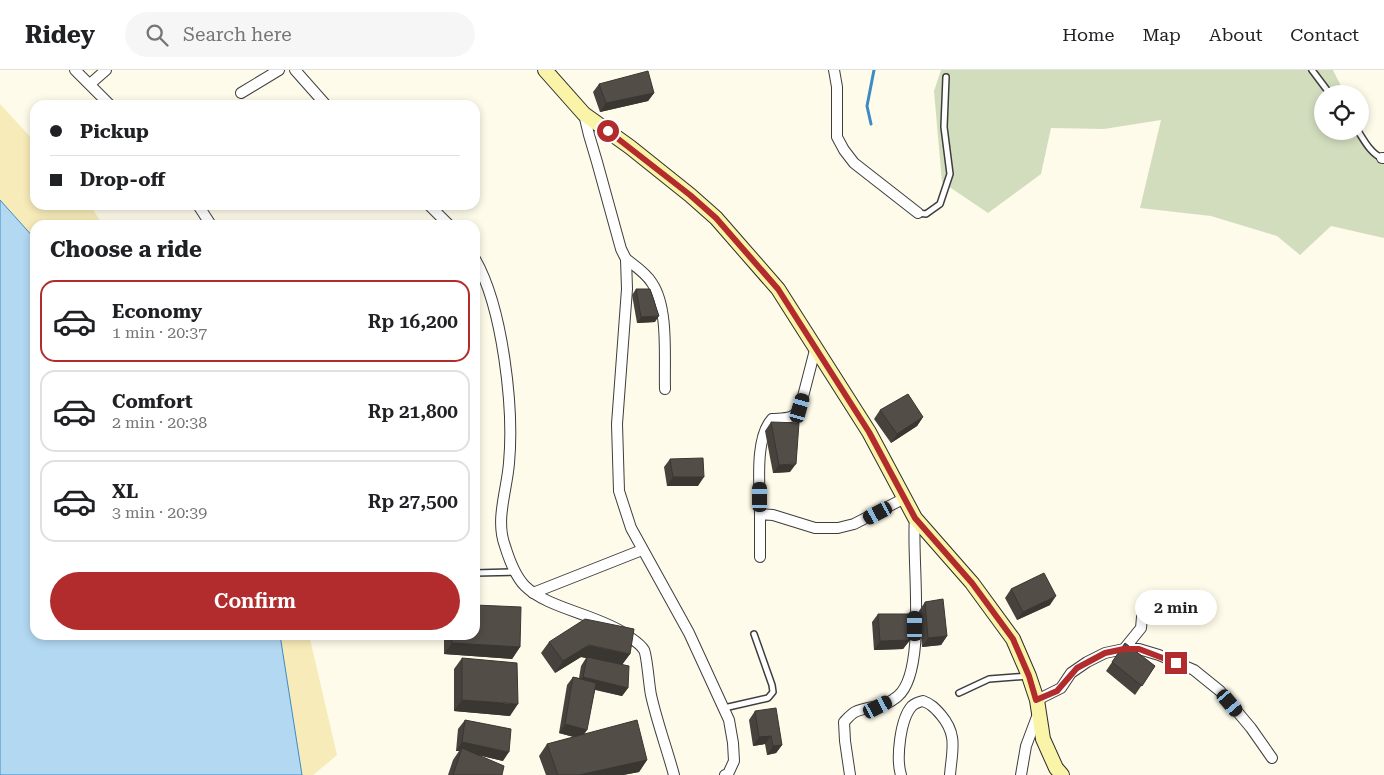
<!DOCTYPE html>
<meta charset="utf-8">
<style>
:root{--surface:#fff;--page:#f6f6f6;--text:#202124;--muted:#757577;--line:#e0e0e0;--accent:#b22c2e}
body{margin:0;font-family:"Roboto Serif",serif;background:var(--page);color:var(--text);height:100vh;display:flex;flex-direction:column;font-size:19px;white-space:nowrap}
*{box-sizing:border-box;margin:0}
p{font-size:16px;color:var(--muted)}
.icon{flex:none;width:28px;height:28px;fill:none;stroke:currentColor;stroke-width:2;stroke-linecap:round;stroke-linejoin:round}
.map{position:relative;flex:1;overflow:hidden}
.panel{position:absolute;left:30px;top:150px;width:450px;height:420px;display:flex;flex-direction:column;background:var(--surface);border-radius:15px;box-shadow:0 2px 8px #0003}
.panel>*{flex:none}
.hud{position:absolute;left:30px;top:30px;width:450px;height:110px;border-radius:15px;box-shadow:0 2px 8px #0003;display:grid;align-content:center;height:110px;padding:0 20px;background:var(--surface)}
.tools{position:absolute;left:1314px;top:15px;display:grid;gap:10px}
.tools a{display:grid;place-items:center;width:55px;height:55px;border-radius:50%;background:var(--surface);box-shadow:0 2px 8px #0003;font-size:25px}
.end{position:absolute;width:22px;height:22px;margin:-11px;border:6px solid #b22c2e;background:#fff;box-shadow:0 0 0 2px #fff}
.from{border-radius:50%}
.bubble{position:absolute;height:35px;border-radius:18px;background:var(--surface);box-shadow:0 2px 8px #0003;font-size:16px;font-weight:600;line-height:35px;text-align:center}
.car{position:absolute;width:15px;height:30px;margin:-15px -8px;border-radius:6px;box-shadow:0 0 4px 1px #0007;background:linear-gradient(#222 24%,#8ab4d8 0 40%,#222 0 76%,#8ab4d8 0 86%,#222 0)}
.hud b{display:flex;align-items:center;gap:18px;height:48px;font-size:19px}
.hud b+b{border-top:1px solid var(--line)}
.hud i{width:12px;height:12px;background:var(--text)}
ul{padding:0;list-style:none}
li{display:flex;align-items:center;gap:15px;height:82px;margin:0 10px 8px;padding:0 10px;border:2px solid var(--line);border-radius:15px}
li div{flex:1}
li b{display:block;font-size:19px}
li em{font-style:normal;font-weight:600}
li.selected{border-color:var(--accent)}
li>.icon{width:45px;height:45px;stroke-width:1.5}
h2{padding:0 20px;font-size:22px;line-height:60px}
.cta{display:flex;gap:10px;margin-top:auto;padding:10px 20px}
.cta a{flex:1;height:58px;border-radius:30px;background:var(--accent);color:#fff;font-size:20px;font-weight:600;line-height:58px;text-align:center}
header{display:flex;align-items:center;gap:30px;box-sizing:border-box;height:70px;padding:0 25px;background:var(--surface);border-bottom:1px solid var(--line)}
header strong{font-size:24px}
nav{display:flex;gap:28px;margin-inline-start:auto;font-size:18px}
.search{width:350px;height:45px;background:var(--page);display:flex;align-items:center;gap:12px;box-sizing:border-box;padding:0 18px;border-radius:28px;color:var(--muted);font-size:19px}
.map>svg:first-child{display:block}
.sand{fill:#f7ebb9}
.cemetery{fill:#d2ddbe}
.water{fill:#b2d8f2;stroke:#3d8ac5}
.lines{fill:none;stroke-linecap:round;stroke-linejoin:round}
.stream{stroke:#3d8ac5;stroke-width:3}
.lane-casing{stroke:#3e3e3e;stroke-width:8}
.street-casing{stroke:#3e3e3e;stroke-width:12}
.secondary-casing{stroke:#2d2d2d;stroke-width:16}
.lane{stroke:#fff;stroke-width:5}
.street{stroke:#fff;stroke-width:10}
.secondary{stroke:#faf4a9;stroke-width:14}
.wall{fill:#47423e}
.shaded-wall{fill:#3a3632}
.building{fill:#534d48;stroke:#3a3632}
.route{stroke:#b22c2e;stroke-width:6}
</style>
<header>
<strong>Ridey</strong>
<div class="search"><svg class="icon" aria-label="search" viewBox="0 0 24 24"><circle cx="10" cy="10" r="6"/><path d="M15 15l6 6"/></svg>Search here</div>
<nav><a>Home</a><a>Map</a><a>About</a><a>Contact</a></nav>
</header>
<div class="map">
<svg width="1384" height="705" viewBox="0 0 1384 705">
<rect width="100%" height="100%" fill="#fefbea"/>
<g class="sand">
<path d="M0 34 35 72V135H90L103 155H35V169L0 130Z"/>
<path d="M280 565H309L337 685 313 705H302Z"/>
</g>
<path class="cemetery" d="M941 0H1333L1345 24H1322V61H1360V57L1374 87 1384 89V168L1331 156 1300 185 1277 166 1211 146 1140 138 1161 50 1104 59 1051 58 1041 104 988 143 942 112 934 21Z"/>
<path class="water" d="M0 130 35 169V565H280L302 705H0Z"/>
<g class="lines">
<path class="stream" d="M871 54 867 36 874 0"/>
<g class="lane-casing">
<g id="lane">
<path d="M1312 0 1330 24"/>
<path d="M1358 61C1364 70 1371 84 1382 88"/>
<path d="M918 143 926 144 940 134 950 104 944 57 946 7"/>
<path d="M475 503 515 502"/>
<path d="M959 623 989 609 1028 606"/>
<path d="M724 638 768 628 773 622 772 615 754 564"/>
</g>
</g>
<g class="street-casing">
<g id="street">
<path d="M75 0 110 35"/>
<path d="M295 0 326 35"/>
<path d="M834 0 837 17V67L844 80 854 93 918 143"/>
<path d="M90 14 106 0"/>
<path d="M241 23 279 0"/>
<path d="M584 44 589 65 597 92 621 179 626 189 627 219 617 354 619 421 631 458 689 563 729 650 733 673 734 691 728 704 725 705"/>
<path d="M1382 88H1384"/>
<path d="M198 135 211 155"/>
<path d="M429 135 449 155"/>
<path d="M475 189C503 238 514 338 509 393 507 420 495 450 505 476 509 489 515 506 525 516 547 538 595 544 624 563 630 568 640 573 644 580 647 585 649 616 651 625 657 652 667 679 674 705"/>
<path d="M626 189C635 196 646 203 652 213 669 238 664 289 665 319"/>
<path d="M760 444C760 418 754 369 772 349 784 348 794 350 800 338L815 280"/>
<path d="M760 487V444L773 445 815 458H838L854 454 905 428"/>
<path d="M533 523 642 480"/>
<path d="M1124 579 1141 558 1142 547"/>
<path d="M1037 630 1061 618 1071 603 1087 592 1105 583 1124 579H1139L1159 585 1194 600 1220 621 1251 658 1272 688"/>
<path d="M850 705 845 671 844 652C847 649 851 644 855 642 867 636 885 638 898 626 928 600 911 488 915 448"/>
<path d="M901 705C896 689 900 649 912 636 915 633 919 632 923 631 931 634 935 638 941 645 958 665 952 680 950 705"/>
<path d="M1021 705 1026 676 1038 644"/>
</g>
</g>
<g class="secondary-casing">
<path id="secondary" d="M545 0 584 44 630 77 690 125 716 148 778 219 869 362 915 448 972 513 1013 569 1029 606 1037 630 1043 669 1056 698 1062 705"/>
</g>
<use href="#lane" class="lane"/>
<use href="#street" class="street"/>
<use href="#secondary" class="secondary"/>
</g>
<g class="wall">
<path d="M599 14 654 23 648 31 600 42 593 22Z"/>
<path d="M636 219 655 252 637 253 632 225Z"/>
<path d="M880 340 923 347 917 356 891 373 874 349Z"/>
<path d="M771 352 790 402 773 403 765 361Z"/>
<path d="M670 389 698 416H667L664 397Z"/>
<path d="M1011 519 1050 535 1017 550 1005 528Z"/>
<path d="M925 532 947 566 941 575 922 577 919 541Z"/>
<path d="M878 544 910 570 903 579 874 580 872 552Z"/>
<path d="M444 565H475L520 577 512 589 444 584Z"/>
<path d="M549 572 630 584 622 594 628 618 622 626 595 620 584 664 647 690 639 702 623 705H546L539 686 547 674 574 667 559 663 567 615 573 607 579 608 581 596 586 588 581 587 555 603 541 583Z"/>
<path d="M1125 573 1155 596 1135 625 1106 601Z"/>
<path d="M462 588 510 646 454 641V599Z"/>
<path d="M755 641 782 675 776 683 767 685 765 674 753 676 749 650Z"/>
<path d="M465 650 503 691 479 685 502 705H448L453 690 459 681H456L458 659Z"/>
</g>
<g class="shaded-wall">
<path d="M654 23 648 31 600 42 606 33Z"/>
<path d="M659 246 655 252 637 253 641 247Z"/>
<path d="M923 347 917 356 891 373 897 364Z"/>
<path d="M796 394 790 402 773 403 779 395Z"/>
<path d="M673 407H704L698 416H667Z"/>
<path d="M1056 526 1050 535 1017 550 1023 542Z"/>
<path d="M947 566 941 575 922 577 928 568Z"/>
<path d="M910 570 903 579 874 580 880 571Z"/>
<path d="M452 573 520 577 512 589 444 584Z"/>
<path d="M589 575 630 584 622 595 581 587 555 603 563 591Z"/>
<path d="M583 607 628 618 622 626 577 615Z"/>
<path d="M462 630 518 634 510 646 454 641Z"/>
<path d="M565 654 587 660 581 669 559 663Z"/>
<path d="M771 666 765 674 753 676 759 667Z"/>
<path d="M462 672 509 682 503 691 460 681 462 678 459 681H456Z"/>
<path d="M782 675 776 683 767 685 773 676Z"/>
<path d="M647 690 639 702 623 705H579Z"/>
</g>
<g class="building">
<path d="M648 1 654 23 606 33 599 14Z"/>
<path d="M636 219H650L659 246 641 247Z"/>
<path d="M908 324 923 347 897 364 880 340Z"/>
<path d="M771 352 799 353 796 394 779 395Z"/>
<path d="M703 388 704 407H673L670 389Z"/>
<path d="M1044 503 1056 526 1023 542 1011 519Z"/>
<path d="M943 529 947 566 928 568 925 532Z"/>
<path d="M475 535 521 537 520 577 452 573V565H475Z"/>
<path d="M878 544H908L910 570 880 571Z"/>
<path d="M585 549 634 559 630 584 589 575 563 591 549 572Z"/>
<path d="M1125 573 1155 596 1142 616 1112 592Z"/>
<path d="M587 587 629 596 628 618 583 607Z"/>
<path d="M462 588 517 593 518 634 462 630Z"/>
<path d="M573 607 596 613 587 660 565 654Z"/>
<path d="M776 638 782 675 773 676 771 666 759 667 755 641Z"/>
<path d="M465 650 511 659 509 682 462 672Z"/>
<path d="M637 650 647 690 579 705H558L547 674Z"/>
<path d="M462 678 504 696 502 705H453Z"/>
</g>
<g class="lines">
<path class="route" d="M608 61 690 125 716 148 778 219 869 362 915 448 972 513 1013 569 1029 606 1036 630 1057 621 1077 598 1105 583 1124 579H1139L1176 593"/>
</g>
</svg>
<div class="tools">
<a><svg class="icon" aria-label="locate" viewBox="0 0 24 24"><circle cx="12" cy="12" r="6"/><path d="M12 2v4M12 18v4M2 12h4M18 12h4"/></svg></a>
</div>
<i class="end from" style="left:608px;top:61px"></i>
<i class="end" style="left:1176px;top:593px"></i>
<div class="bubble" style="left:1135px;top:520px;width:82px">2 min</div>
<i class="car" style="left:800px;top:338px;rotate:16deg"></i>
<i class="car" style="left:760px;top:427px;rotate:0deg"></i>
<i class="car" style="left:878px;top:443px;rotate:242deg"></i>
<i class="car" style="left:915px;top:556px;rotate:0deg"></i>
<i class="car" style="left:1230px;top:633px;rotate:140deg"></i>
<i class="car" style="left:878px;top:637px;rotate:63deg"></i>
<div class="hud">
<b><i class="from"></i>Pickup</b>
<b><i></i>Drop-off</b>
</div>
<section class="panel">
<h2>Choose a ride</h2>
<ul>
<li class="selected"><svg class="icon" aria-label="car" viewBox="0 0 24 24"><path d="M5 17H2v-5l4-1 3-4h7l3 4 3 1v5h-3M9 17h6M6 11h13"/><circle cx="7" cy="17" r="2"/><circle cx="17" cy="17" r="2"/></svg><div><b>Economy</b><p>1 min · 20:37</p></div><em>Rp 16,200</em></li>
<li><svg class="icon" aria-label="car" viewBox="0 0 24 24"><path d="M5 17H2v-5l4-1 3-4h7l3 4 3 1v5h-3M9 17h6M6 11h13"/><circle cx="7" cy="17" r="2"/><circle cx="17" cy="17" r="2"/></svg><div><b>Comfort</b><p>2 min · 20:38</p></div><em>Rp 21,800</em></li>
<li><svg class="icon" aria-label="car" viewBox="0 0 24 24"><path d="M5 17H2v-5l4-1 3-4h7l3 4 3 1v5h-3M9 17h6M6 11h13"/><circle cx="7" cy="17" r="2"/><circle cx="17" cy="17" r="2"/></svg><div><b>XL</b><p>3 min · 20:39</p></div><em>Rp 27,500</em></li>
</ul>
<div class="cta"><a>Confirm</a></div>
</section>
</div>
